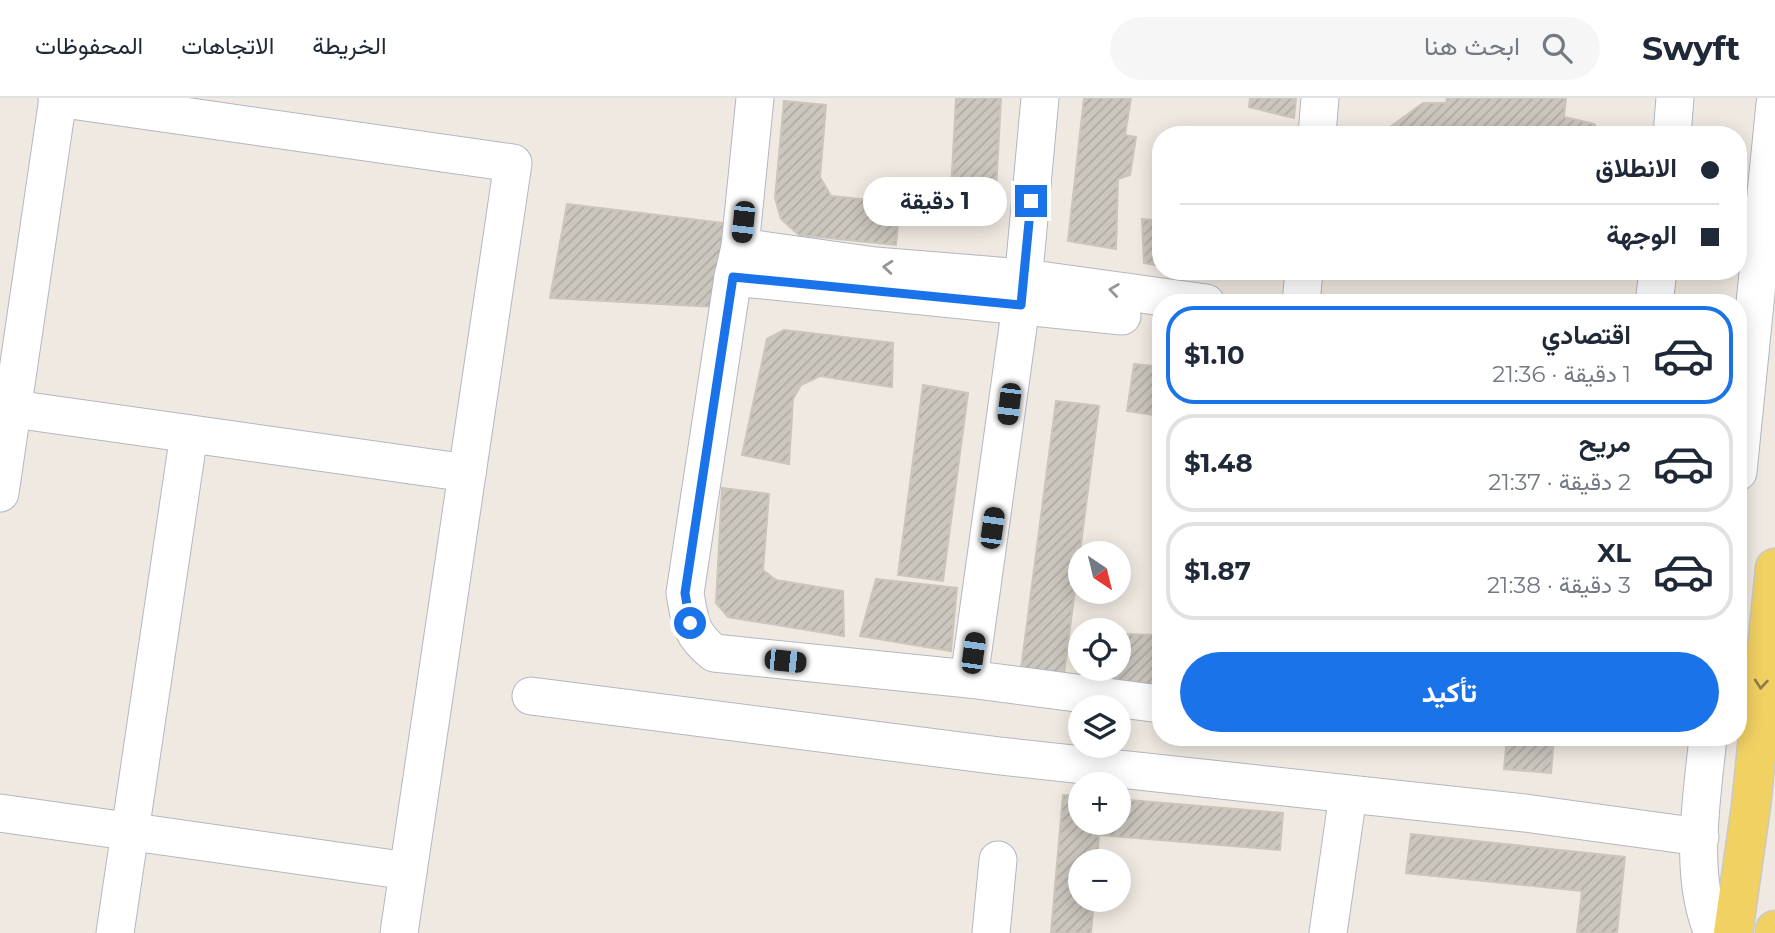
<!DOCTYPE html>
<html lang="ar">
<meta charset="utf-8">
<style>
:root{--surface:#fff;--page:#f6f6f7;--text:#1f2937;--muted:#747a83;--line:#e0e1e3;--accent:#1a73e8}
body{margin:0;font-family:Montserrat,Vazirmatn,sans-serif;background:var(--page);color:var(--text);direction:rtl;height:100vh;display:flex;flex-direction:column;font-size:26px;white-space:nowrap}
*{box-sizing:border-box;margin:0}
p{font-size:23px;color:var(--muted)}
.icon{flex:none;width:38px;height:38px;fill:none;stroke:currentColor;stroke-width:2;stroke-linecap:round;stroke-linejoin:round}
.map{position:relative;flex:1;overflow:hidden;direction:ltr}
.drawer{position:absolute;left:1152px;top:196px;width:595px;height:452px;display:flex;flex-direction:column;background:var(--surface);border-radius:28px;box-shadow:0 4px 18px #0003;direction:rtl}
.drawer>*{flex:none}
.top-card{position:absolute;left:1152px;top:28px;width:595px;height:154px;border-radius:28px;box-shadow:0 4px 18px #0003;direction:rtl;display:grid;align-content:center;height:154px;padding:0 28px;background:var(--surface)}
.needle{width:46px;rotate:145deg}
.fabs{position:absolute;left:1068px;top:443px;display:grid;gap:14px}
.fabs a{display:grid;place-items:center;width:63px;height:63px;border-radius:50%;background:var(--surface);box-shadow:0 4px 18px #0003;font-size:35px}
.end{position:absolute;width:32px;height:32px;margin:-16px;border:9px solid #1a73e8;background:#fff;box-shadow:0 0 0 4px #fff}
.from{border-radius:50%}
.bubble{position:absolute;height:49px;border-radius:24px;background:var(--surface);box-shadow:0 4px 18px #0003;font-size:23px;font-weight:700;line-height:49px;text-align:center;direction:rtl}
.car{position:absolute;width:21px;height:42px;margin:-21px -10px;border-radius:9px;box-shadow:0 0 5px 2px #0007;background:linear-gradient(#222 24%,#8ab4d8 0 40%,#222 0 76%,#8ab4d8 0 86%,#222 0)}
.top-card b{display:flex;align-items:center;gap:24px;height:66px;font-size:26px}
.top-card b+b{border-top:2px solid var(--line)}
.top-card i{width:18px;height:18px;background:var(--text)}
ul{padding:12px 0 0;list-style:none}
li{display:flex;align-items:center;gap:21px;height:98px;margin:0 14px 10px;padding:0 14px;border:4px solid var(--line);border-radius:28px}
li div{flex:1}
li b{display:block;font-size:26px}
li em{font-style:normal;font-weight:700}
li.current{border-color:var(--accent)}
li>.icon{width:63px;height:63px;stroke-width:1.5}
.button{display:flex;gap:14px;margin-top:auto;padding:14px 28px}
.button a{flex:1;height:80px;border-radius:42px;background:var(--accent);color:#fff;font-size:28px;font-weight:700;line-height:80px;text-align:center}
header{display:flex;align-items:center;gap:42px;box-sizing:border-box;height:98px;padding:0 35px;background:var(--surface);border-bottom:2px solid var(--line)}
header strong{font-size:33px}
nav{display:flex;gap:38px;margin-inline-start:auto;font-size:24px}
.search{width:490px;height:63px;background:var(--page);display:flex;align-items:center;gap:18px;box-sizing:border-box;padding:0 24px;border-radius:38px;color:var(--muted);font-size:26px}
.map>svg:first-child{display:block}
.building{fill:url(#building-hatch);stroke:#cbc5ba;stroke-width:2}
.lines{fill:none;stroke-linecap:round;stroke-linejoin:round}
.minor-casing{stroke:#b4b7c1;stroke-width:39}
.major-casing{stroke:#c9c9c9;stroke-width:41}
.minor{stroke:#fff;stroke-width:37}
.major{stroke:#f2d163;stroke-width:38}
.oneway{stroke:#969696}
.oneway2{stroke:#908048}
.route{stroke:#1a73e8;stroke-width:9}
</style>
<header>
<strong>Swyft</strong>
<div class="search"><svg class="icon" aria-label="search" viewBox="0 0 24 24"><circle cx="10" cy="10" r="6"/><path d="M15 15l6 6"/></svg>ابحث هنا</div>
<nav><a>الخريطة</a><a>الاتجاهات</a><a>المحفوظات</a></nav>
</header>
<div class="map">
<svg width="1775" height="835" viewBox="0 0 1775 835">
<defs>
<pattern id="building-hatch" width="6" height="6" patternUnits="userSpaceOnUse" patternTransform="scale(1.75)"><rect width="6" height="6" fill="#cbc7bf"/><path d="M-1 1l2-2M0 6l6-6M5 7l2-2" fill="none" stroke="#afaba4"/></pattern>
</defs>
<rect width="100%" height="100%" fill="#efe9e1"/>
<g class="building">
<path d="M956 0H1001L995 113 950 111Z"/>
<path d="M1084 0H1131L1125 37 1136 39 1130 77 1118 81 1116 151 1068 143Z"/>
<path d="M1250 0H1296L1294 20 1249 9Z"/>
<path d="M1447 0H1566L1564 19 1594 26 1603 37H1379L1423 5H1446Z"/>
<path d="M784 3 826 7 820 79 831 98 900 105 896 147 799 137 781 121 775 100Z"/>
<path d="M567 106 724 125 715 209 550 200Z"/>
<path d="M1142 121 1160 123V168L1144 165Z"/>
<path d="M1196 173H1254L1230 178Z"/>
<path d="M784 232 893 245 892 289 820 278 801 287 793 301 789 366 742 357 767 241Z"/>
<path d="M1134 266 1160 269V318L1127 313Z"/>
<path d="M923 287 968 295 943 483 898 477Z"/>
<path d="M1056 303 1099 308 1064 576 1021 571Z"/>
<path d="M722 390 769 396 763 472 776 482 843 493 844 538 728 519 716 505Z"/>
<path d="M876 481 957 490 951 553 860 538Z"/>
<path d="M1118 536 1160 537V591L1090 579 1091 570H1118Z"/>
<path d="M1507 639H1554L1551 675 1504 671Z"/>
<path d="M1063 697 1080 698V724H1118V701L1283 715 1280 752 1099 737 1097 763H1080V802H1094L1091 835H1051Z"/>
<path d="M1411 736 1625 759 1617 835H1577L1582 793 1406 775Z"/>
</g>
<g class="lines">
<g class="minor-casing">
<g id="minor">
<path d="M57 0 513 65 399 835"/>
<path d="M755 0 740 149 733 179 685 495C690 524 690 536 714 555L969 581 1160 606"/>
<path d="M1317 37 1320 0"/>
<path d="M1672 37 1675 0"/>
<path d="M740 149 875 168 1025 180 1206 205"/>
<path d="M733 179 1122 218"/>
<path d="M1301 205 1304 173"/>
<path d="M1654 205 1658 173"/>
<path d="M0 309 467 375"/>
<path d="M1738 374 1775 6"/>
<path d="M0 395 58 0"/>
<path d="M969 581 1021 207 1040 0"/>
<path d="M531 598 1000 658 1525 715 1700 739"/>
<path d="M1708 639C1702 701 1688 776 1713 835"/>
<path d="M0 715 408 773"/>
<path d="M115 835 189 336"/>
<path d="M991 835 998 762"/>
<path d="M1328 835 1348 697"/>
</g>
</g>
<g class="major-casing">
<g id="major">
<path d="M1733 835 1751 708 1775 470"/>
<path d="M1775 835V832"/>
</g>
</g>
<use href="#minor" class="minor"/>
<use href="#major" class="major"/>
</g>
<defs><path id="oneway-chevron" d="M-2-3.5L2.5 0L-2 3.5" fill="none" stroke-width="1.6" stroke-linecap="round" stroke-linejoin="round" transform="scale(1.75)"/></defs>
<g class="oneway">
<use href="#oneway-chevron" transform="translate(888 169) rotate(-175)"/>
<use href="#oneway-chevron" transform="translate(1114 192) rotate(-172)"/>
</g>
<use class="oneway2" href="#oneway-chevron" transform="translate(1761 586) rotate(95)"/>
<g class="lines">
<path class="route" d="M690 525 685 495 733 179 1021 207 1031 103"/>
</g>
</svg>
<div class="fabs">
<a><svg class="needle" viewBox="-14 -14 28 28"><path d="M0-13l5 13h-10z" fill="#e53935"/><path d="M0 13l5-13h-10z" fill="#747a83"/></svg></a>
<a><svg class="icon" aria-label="locate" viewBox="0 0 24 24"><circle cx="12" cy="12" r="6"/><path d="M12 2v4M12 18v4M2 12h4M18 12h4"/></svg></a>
<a><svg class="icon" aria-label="layers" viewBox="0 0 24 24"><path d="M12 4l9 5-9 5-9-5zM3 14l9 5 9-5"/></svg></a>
<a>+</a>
<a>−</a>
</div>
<i class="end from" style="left:690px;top:525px"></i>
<i class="end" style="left:1031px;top:103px"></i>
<div class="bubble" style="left:863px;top:79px;width:144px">1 دقيقة</div>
<i class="car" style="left:743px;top:124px;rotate:186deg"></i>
<i class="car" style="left:1009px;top:306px;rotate:187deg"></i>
<i class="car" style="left:992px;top:430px;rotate:8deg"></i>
<i class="car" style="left:973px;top:555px;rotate:8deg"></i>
<i class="car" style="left:785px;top:563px;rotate:96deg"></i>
<div class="top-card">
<b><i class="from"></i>الانطلاق</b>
<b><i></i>الوجهة</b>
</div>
<section class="drawer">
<ul>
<li class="current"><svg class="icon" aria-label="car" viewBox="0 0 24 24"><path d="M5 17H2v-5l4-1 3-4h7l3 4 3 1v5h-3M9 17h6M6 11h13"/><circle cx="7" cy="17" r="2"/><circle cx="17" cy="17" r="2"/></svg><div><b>اقتصادي</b><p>1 دقيقة · 21:36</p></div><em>$1.10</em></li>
<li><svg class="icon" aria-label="car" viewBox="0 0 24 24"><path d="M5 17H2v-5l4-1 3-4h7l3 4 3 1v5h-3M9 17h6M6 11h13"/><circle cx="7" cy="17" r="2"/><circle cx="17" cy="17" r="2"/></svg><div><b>مريح</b><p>2 دقيقة · 21:37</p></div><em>$1.48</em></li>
<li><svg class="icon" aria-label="car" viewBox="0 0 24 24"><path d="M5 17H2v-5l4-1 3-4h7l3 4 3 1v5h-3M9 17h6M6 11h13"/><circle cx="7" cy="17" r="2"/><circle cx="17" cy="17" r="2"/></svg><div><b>XL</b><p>3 دقيقة · 21:38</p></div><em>$1.87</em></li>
</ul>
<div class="button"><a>تأكيد</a></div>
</section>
</div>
